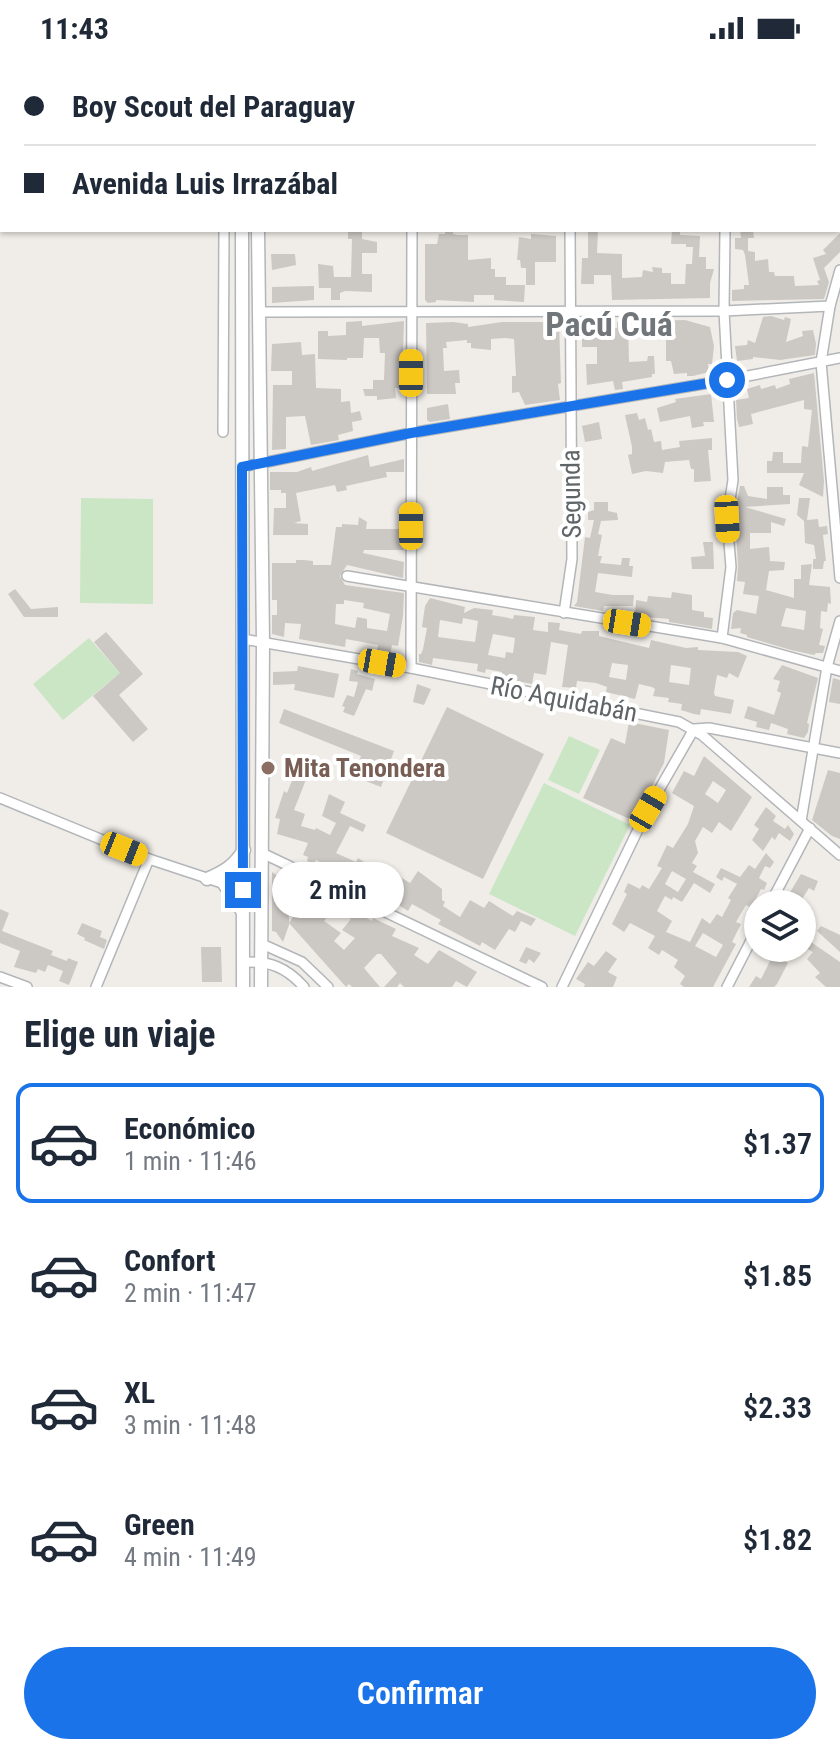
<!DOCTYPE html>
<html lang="es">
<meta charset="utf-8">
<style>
:root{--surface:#fff;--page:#f2f2f3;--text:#1f2937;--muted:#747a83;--line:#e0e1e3;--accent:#1a73e8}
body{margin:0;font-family:"Roboto Condensed",sans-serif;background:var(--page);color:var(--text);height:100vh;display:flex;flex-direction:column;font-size:30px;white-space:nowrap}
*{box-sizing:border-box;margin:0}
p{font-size:26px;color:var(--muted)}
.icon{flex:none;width:44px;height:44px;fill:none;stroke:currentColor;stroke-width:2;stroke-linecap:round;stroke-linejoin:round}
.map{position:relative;height:931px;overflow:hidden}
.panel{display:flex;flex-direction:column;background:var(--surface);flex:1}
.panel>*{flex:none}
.guide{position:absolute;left:0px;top:0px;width:840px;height:176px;box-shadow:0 2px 6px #0004;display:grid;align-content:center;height:176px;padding:0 24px;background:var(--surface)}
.fabs{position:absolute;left:744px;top:834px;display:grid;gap:16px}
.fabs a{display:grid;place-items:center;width:72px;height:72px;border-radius:50%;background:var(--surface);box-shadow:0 2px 6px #0004;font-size:40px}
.end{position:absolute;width:36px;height:36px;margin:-18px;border:10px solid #1a73e8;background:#fff;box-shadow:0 0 0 4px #fff}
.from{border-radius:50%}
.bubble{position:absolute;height:56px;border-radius:28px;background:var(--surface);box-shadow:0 2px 6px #0004;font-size:26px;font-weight:600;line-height:56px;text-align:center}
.car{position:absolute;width:24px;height:48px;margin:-24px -12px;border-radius:10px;box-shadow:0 0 6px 2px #0007;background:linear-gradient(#f5c518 24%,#345 0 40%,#f5c518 0 76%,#345 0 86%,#f5c518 0)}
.guide b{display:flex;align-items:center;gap:28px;height:76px;font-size:30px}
.guide b+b{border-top:2px solid var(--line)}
.guide i{width:20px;height:20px;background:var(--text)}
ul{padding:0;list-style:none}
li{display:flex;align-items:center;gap:24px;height:120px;margin:0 16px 12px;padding:0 8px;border:4px solid transparent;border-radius:16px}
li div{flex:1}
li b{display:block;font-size:30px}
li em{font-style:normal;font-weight:600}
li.current{border-color:var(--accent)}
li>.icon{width:72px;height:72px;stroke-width:1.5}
h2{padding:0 24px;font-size:36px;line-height:96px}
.action{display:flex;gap:16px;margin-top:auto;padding:16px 24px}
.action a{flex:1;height:92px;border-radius:48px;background:var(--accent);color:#fff;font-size:32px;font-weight:600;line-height:92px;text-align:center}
.status{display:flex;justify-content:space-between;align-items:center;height:56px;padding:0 40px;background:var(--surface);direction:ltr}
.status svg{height:22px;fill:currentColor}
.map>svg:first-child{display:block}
.green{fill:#cbe6c5}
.building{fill:#ccc8c4;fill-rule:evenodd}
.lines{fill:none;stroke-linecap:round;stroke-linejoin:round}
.minor-casing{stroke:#b3b6b9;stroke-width:12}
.secondary-casing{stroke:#b2b6b9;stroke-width:15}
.minor{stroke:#fff;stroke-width:9}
.secondary{stroke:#fff;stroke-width:12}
.route{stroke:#1a73e8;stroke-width:10}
.education-dot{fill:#8d6e63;stroke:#fff;stroke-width:3}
.labels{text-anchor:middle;stroke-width:8;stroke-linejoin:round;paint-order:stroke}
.street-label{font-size:26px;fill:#5f6467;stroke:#fff}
.education-label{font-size:26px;font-weight:bold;fill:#785e54;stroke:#fff;text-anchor:start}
.district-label{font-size:34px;font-weight:bold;fill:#707679;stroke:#fff}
</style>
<div class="status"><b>11:43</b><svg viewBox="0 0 49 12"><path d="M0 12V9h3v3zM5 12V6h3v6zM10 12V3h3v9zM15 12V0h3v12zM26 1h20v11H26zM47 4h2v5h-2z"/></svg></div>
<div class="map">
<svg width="840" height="931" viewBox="0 0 840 931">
<rect width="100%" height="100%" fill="#f0ede8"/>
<g class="green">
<path d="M81 442 153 443V548L80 547Z"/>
<path d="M89 582 120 617 63 664 33 628Z"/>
<path d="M569 680 600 694 579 738 548 724Z"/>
<path d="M544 727 630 769 575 880 489 838Z"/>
</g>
<g class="building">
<path d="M348 174H362V183L377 186V197H362V218H372V236L345 235 340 237V244H331V232H319L318 208 333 210 334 221H351L352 183H348Z"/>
<path d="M445 174H453V178L458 179H468V204L491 202V213H495V221H506V229H525L524 246 494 244V239H474V246L436 244V246L428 247 425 244V188H437L439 178H445Z"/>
<path d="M588 174H598L597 197 622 198V222L642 221 643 214 653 216 652 211 662 212V217H671V228H685L686 208H692L693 191H686V188H671L672 174H680V179L700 180 699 201H706V213H714L710 227V242L612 244 611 219H594V228H581L582 202H588Z"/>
<path d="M740 174H753L754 182H748V195L755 196V205L768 203 769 216H774L775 220H794L795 230 819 229 817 225 820 224 813 202 826 198 823 194 840 177V196L824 212 829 226 824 243 732 245V234L744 233V229H749L745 199 743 194 735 193V182H741Z"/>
<path d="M531 178 556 180V206H535V229H526V212H521L520 204H517L519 181 531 183Z"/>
<path d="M271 198H295L296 209 272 214Z"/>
<path d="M314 230V244L272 247V231Z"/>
<path d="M771 260 784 264 785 261 791 263 786 286 803 280 802 275 813 274 816 288 815 299 780 304 753 301V303L737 305 735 290 747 289 748 284 755 287 763 261Z"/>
<path d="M685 264 710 271 714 290 712 308H708L709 316 693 320H687V317L674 318 671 305H666V274H647V265Z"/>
<path d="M362 265V270L404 265 403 297H401L399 307V322H404V333L395 332 396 342 377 344V340H365L363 333H373V324H384L385 297H380L379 282H364L363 302H347V304L318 303V275H328V280L346 279V266Z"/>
<path d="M453 266 468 268V271L502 266H559L561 327 558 328 560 344 525 349 519 336 512 337V320H516L514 283 505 282 491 283V294L471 292V287H467V284L446 286 447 292H443L444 315 459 314 460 327H455L456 338H427L426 267Z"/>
<path d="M582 266H592V272H617V266H628L629 306 647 305 648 300H654L655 318H652V321L622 326 623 333 615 334 613 325 587 329 586 308H597V291H582Z"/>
<path d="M301 286 302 299 315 298 316 332 341 333V346L350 345 351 357 360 355 362 364 352 366 353 375 338 379 339 384 311 389 305 360 286 361V393L272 394 273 329H292V315H271L272 288Z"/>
<path d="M814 317 824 425 823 441 799 429 804 417H767V405H772L773 396H783V407H801L802 390 808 391 812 354 804 353V344L751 358 753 368 739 371 737 363 736 344 749 342 747 333 760 329 761 333 775 329 776 333 790 328 789 323Z"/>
<path d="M711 338 714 366H703L704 370 692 372 690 360 660 366 657 352 676 346 675 343Z"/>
<path d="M448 348 450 363 430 366 427 364V352Z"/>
<path d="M637 357 639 364 645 362 648 374 651 373 654 386 661 385 662 394 680 391 679 385 712 382V394H708L711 425 694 426V413H691L689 404 665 406 663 417 646 415 632 418 628 399 632 398V391L625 359Z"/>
<path d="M599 366 602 383 585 386 582 370Z"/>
<path d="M368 399 370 411 404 403V416H386L387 421 346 430 347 434 337 436 335 429 296 437 301 465 294 467 308 468V479H273L274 452H286V437H281V434H270V416H297L311 411 312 415Z"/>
<path d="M740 430H744L748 440 767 443V431H783V439H790V448L745 451 786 463 784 470 771 466V477H750V493L769 491 770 505 785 506 784 514 769 515 766 534 794 542V523H801V509L812 508 809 529 830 531 831 548 828 547 827 556 821 555 820 572 823 573 819 589 825 590 823 597H816L814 599 791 594 747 581V579L740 577 741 572 731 573 733 557 737 554 756 558 759 540 743 538 745 526 737 525 738 510 735 458ZM786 552 806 555 804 574 781 570Z"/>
<path d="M799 442H810L807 464 818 463 819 471 827 470 828 478 823 479 826 505H824L823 513H813V503H816L814 489 805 487 804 465 797 459Z"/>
<path d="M594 446H608V455L617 457 618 464 601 465 598 478 602 479 598 500H602L600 507 621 509 622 502H630L629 510H633L632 521 598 517 595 536 613 539H634L633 550H604L603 555 574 550 577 546 585 481 590 482 594 464H588V456L594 454Z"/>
<path d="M359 461 367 466 366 473H404V494H364L363 497 404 506 403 522 347 509 340 520 345 529 404 537 403 560 398 590 392 589 390 599 377 595 378 589 346 583 345 591 299 583 301 568 285 567 284 581 272 578V559H277V544H272V507H296V504H304L313 505V509H331L336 471H342V468L358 469ZM344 544 364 547 363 552 390 558 387 575 367 572V563L357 561 355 572 335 568 336 548H344Z"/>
<path d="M703 486H713L714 513H692L691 501 705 500Z"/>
<path d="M15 533 31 553 58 551V561H24L8 538Z"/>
<path d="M672 536 692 539V554L704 556V561L713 562 712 573 669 566V563L635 560 636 544 647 546 648 540 671 542Z"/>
<path d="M430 542 465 551 464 557 474 552 493 554 492 559 504 561 513 563 514 559 535 561 533 574 548 576V566L560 567 559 574 581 578 582 575H599V580L649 592 651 584 686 592 698 591V594L738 596 747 600 738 622 729 617 727 622 717 619 714 637 715 640 734 644 731 658 701 653 700 659 694 658 681 654 682 648 668 646 669 642 653 640 655 633 652 631 639 628 635 643 606 636 607 631 596 627 577 625 576 632 562 631 568 589 551 586 546 619 534 617 532 628 501 622 502 616 486 613 485 617 477 615 478 608 433 602 432 609 419 606V598H421L423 593 427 572 422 571 425 550ZM463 562 478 565 475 586 438 581 440 564 462 568ZM493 578 515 582 513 597 506 596 505 602 488 599ZM612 607 628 609 626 624 609 621ZM671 609 691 612 689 629 669 626Z"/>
<path d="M106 576 143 618 119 639 148 673 133 686 93 640 120 617 94 586Z"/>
<path d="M782 609 818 622 807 667 809 668 808 676 804 682 787 678 788 673 771 667 769 674 756 671 757 666 744 662 748 650 774 659 781 637 777 635 780 625 773 623Z"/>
<path d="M298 610 339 618 334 642 294 634 295 628 273 629V616L297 615Z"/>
<path d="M351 613 358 615 357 618 375 623 372 635 366 633 354 660 343 656 345 651 342 650 347 639 354 641 358 626 349 625Z"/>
<path d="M833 622 840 624V648L829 646Z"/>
<path d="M417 628 431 633 424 649 413 646Z"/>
<path d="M447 651 544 698 483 823 386 777Z"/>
<path d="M284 653 394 695 381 731 353 720 361 700 279 667Z"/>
<path d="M629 666 669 674 664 707 634 765 583 742 611 682 625 688Z"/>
<path d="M704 700 752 741 731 775 719 766 712 777 703 771 695 785 698 797 692 807 697 810 693 816 715 828 710 837 694 827 682 846 673 841 672 844 665 840 657 855 672 865 666 876 690 886 702 862 710 868 717 858 722 861 731 844 728 842 737 828 724 821 722 825 716 821 721 812 740 821 749 809 755 813 766 797 774 806 770 812 765 810 759 822 767 827 764 834 761 833 751 852 746 849 736 866 741 868 732 886 736 888 713 931H684L680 928 685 920 674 911 678 904 662 894 659 899 648 892 655 880 630 867 624 876 612 868 627 838 624 836 628 827 640 833 642 829 649 833 662 812 657 810 667 789 673 792 688 768 694 750 672 737 684 715 694 720ZM713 725 726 734 718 747 705 738ZM672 815 686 823 678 836 665 828ZM703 877 723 889 716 901 695 890Z"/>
<path d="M297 712 309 716 294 754 305 758 301 770 315 774 316 772 330 779 336 767 322 760 329 738 345 746 340 757 366 769 363 776 350 770 336 797 356 806 358 802 390 823H395L397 819 410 827 418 815 442 833V844L445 846 443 850 460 861 470 844 484 852 489 845 513 860 517 855 536 863 531 870 521 865 515 876 509 873 495 894 482 886 480 890 442 870 438 868 441 864 412 848 408 855 378 836 377 840 369 836 372 830 368 829 370 825 347 811 342 822 328 815 329 811 316 804 314 808 307 805 308 801 303 799 308 787 277 778 280 763 275 762 284 735 287 737Z"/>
<path d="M828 714 840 717V783L832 780 812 764Z"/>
<path d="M766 751 776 760 773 765 785 773 788 769 794 778 790 785 779 777 775 784 772 781 763 795 752 784 759 773 754 769Z"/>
<path d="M272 816 279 821 296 824 301 829 299 838 289 837V869L283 886 276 876 272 875Z"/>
<path d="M801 818 818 825 814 835 809 832 799 848H783Z"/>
<path d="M332 846 336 849 324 865 341 877 334 885 344 894 355 882 342 874 351 863 344 860 349 852 372 865 373 862 396 873 392 880 419 892 414 899 428 908 439 894 477 916 467 931 456 925 452 931H404L400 927 397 931H384L397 917 381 898H377L364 912 380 931H352L349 928 346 931 289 867 301 849 317 862Z"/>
<path d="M0 853 9 857 2 875 53 895 51 899 67 905 68 902 78 906 69 929 59 925 63 915 48 909 45 916 38 913 36 917 14 911 20 895 0 887Z"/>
<path d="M82 867 102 875 100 881 107 884 104 893 84 884 85 882 77 878Z"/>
<path d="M821 870 840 879V896L817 875Z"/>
<path d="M808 884 840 906V931H826L815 921 820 917 807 903 813 896 802 890Z"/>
<path d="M201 891H221L222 926H202Z"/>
<path d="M526 891 541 897 534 907 529 903 526 908 519 905Z"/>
<path d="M606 895 617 903 608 916 617 921 613 931H584L585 928 576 923 588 906 594 910Z"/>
<path d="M774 897 788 907 777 928 774 931H749L756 920 761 923Z"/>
</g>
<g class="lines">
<g class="minor-casing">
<g id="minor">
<path d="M570 0V2"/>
<path d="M412 2V0"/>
<path d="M720 2V0"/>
<path d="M0 54H2"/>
<path d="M840 214 830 250 821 306 840 522"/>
<path d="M259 256 724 255 830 250"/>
<path d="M223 376 224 174"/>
<path d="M242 411 411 377 727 324 840 302"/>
<path d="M347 520 722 582 840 615"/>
<path d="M564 557 572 503 570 174"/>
<path d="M722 582 731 511 727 463 733 424 724 255 725 174"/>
<path d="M243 583 411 612 679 666 702 679 840 799"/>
<path d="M411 612 412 174"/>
<path d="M0 742 149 803 243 834 262 847"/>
<path d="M801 765 827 611 840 565"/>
<path d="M262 797 542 931"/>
<path d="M223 829 241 856"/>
<path d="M770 848 810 772"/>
<path d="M262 888 302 906 328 931"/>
<path d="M243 906C270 905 286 911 304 931"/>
<path d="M0 921 27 931"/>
<path d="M96 931 149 803"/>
<path d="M562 931 648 753 694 673 709 672 840 697"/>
<path d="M727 931 758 871"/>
</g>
</g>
<g class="secondary-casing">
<g id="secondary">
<path d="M255 0V2"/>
<path d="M769 0 770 2"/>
<path d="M787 0 788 2"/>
<path d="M237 2 238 0"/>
<path d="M838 106 840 110"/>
<path d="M838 139 840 143"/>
<path d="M242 174 243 931"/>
<path d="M258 174 263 586 261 931"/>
<path d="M207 823C224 816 234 810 244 794"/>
</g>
</g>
<use href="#minor" class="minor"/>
<use href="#secondary" class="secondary"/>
</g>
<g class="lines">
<path class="route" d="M243 834 242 411 411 377 727 324"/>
</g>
<circle class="education-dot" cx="268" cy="712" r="8"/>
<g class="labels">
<g class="street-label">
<text transform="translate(571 438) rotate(-91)" y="9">Segunda</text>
<text transform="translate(564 643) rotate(11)" y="9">Río Aquidabán</text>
</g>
<g class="education-label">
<text x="284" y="721">Mita Tenondera</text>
</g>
<g class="district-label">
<text x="609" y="280">Pacú Cuá</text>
</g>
</g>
</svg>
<div class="fabs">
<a><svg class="icon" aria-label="layers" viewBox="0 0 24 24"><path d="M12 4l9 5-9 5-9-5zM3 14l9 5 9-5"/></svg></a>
</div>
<i class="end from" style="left:727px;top:324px"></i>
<i class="end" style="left:243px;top:834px"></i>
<div class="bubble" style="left:272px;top:806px;width:132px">2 min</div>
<i class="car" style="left:411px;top:317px;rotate:0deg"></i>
<i class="car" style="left:727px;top:463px;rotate:177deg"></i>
<i class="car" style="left:411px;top:470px;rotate:0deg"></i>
<i class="car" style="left:627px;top:567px;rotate:99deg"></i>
<i class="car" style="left:382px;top:607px;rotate:100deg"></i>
<i class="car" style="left:648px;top:753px;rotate:30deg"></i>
<i class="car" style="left:124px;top:793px;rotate:112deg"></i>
<div class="guide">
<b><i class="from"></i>Boy Scout del Paraguay</b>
<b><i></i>Avenida Luis Irrazábal</b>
</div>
</div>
<section class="panel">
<h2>Elige un viaje</h2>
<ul>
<li class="current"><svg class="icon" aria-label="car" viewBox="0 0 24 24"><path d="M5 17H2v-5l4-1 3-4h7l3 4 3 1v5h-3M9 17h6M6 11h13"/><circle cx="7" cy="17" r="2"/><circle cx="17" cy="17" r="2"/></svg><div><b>Económico</b><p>1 min · 11:46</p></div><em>$1.37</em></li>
<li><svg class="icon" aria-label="car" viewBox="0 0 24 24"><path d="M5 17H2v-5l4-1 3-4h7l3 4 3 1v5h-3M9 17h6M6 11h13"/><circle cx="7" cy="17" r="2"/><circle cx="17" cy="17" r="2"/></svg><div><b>Confort</b><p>2 min · 11:47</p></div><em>$1.85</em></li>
<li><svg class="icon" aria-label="car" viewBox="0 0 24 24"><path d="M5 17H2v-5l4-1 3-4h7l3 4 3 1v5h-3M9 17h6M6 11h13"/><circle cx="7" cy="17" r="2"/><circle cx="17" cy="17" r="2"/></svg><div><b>XL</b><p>3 min · 11:48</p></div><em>$2.33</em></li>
<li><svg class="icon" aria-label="car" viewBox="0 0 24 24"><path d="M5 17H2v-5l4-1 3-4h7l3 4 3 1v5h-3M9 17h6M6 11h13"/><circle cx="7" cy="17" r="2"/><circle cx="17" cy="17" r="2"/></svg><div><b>Green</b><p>4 min · 11:49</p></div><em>$1.82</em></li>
</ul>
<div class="action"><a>Confirmar</a></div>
</section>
